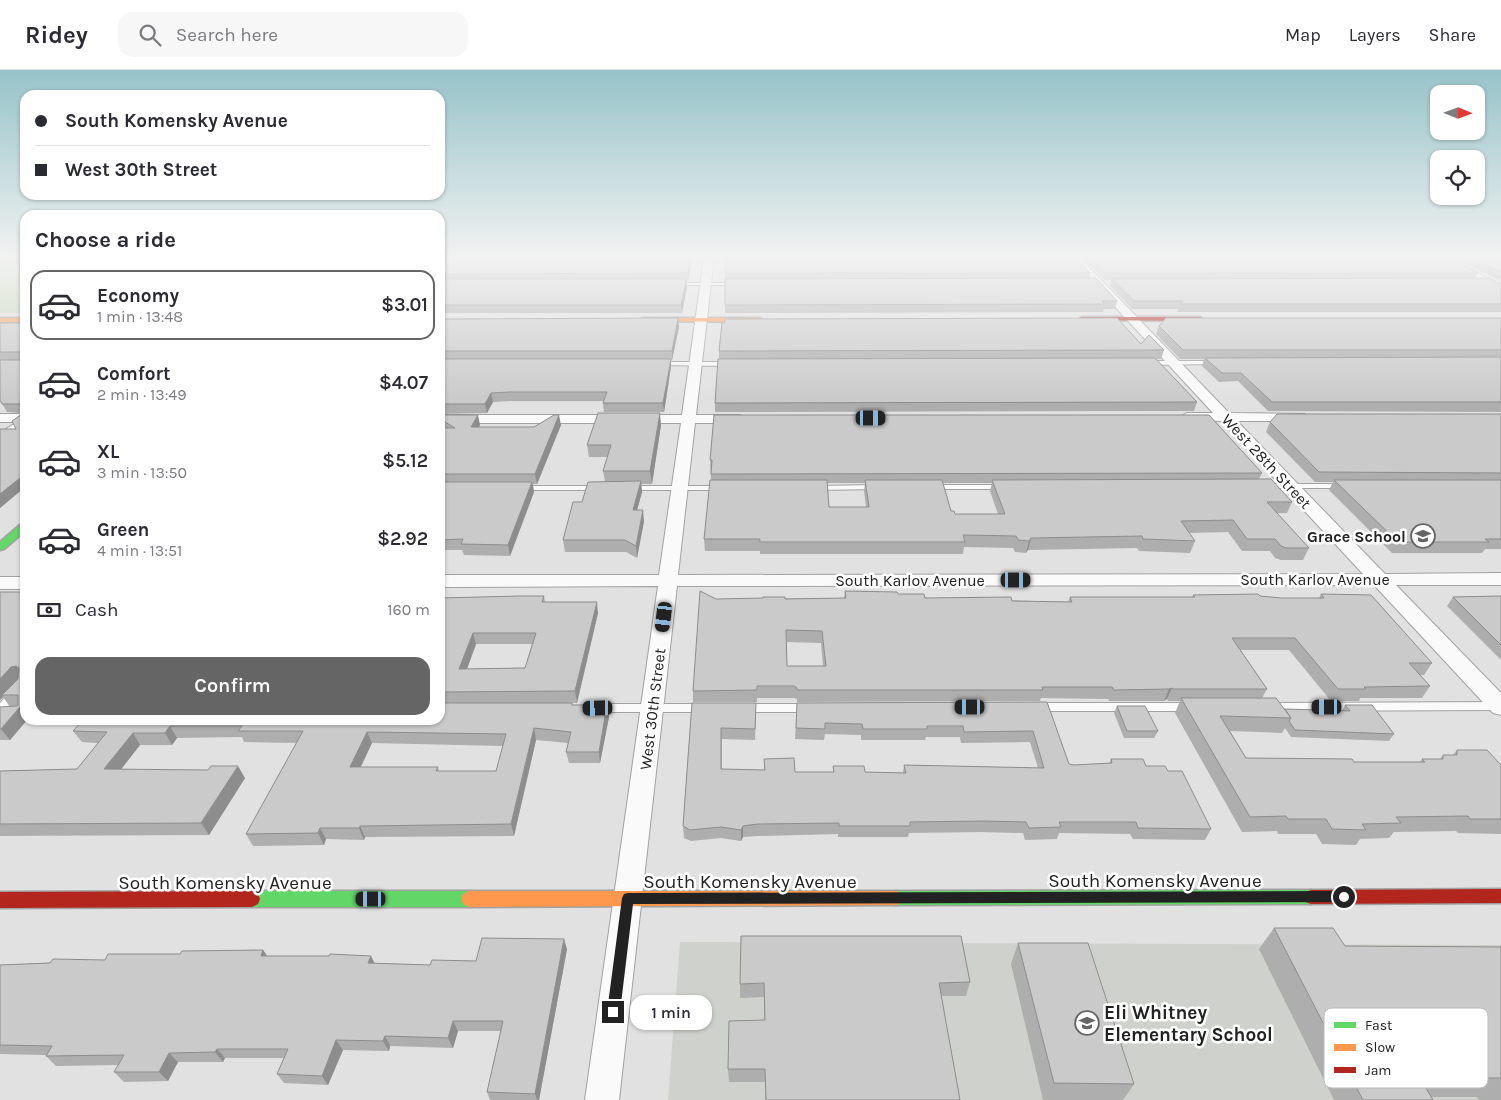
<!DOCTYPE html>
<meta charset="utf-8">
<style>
:root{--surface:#fff;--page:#f7f7f7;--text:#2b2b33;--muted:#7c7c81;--line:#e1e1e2;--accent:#646564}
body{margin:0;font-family:Karla,sans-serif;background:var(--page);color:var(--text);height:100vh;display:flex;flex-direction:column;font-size:19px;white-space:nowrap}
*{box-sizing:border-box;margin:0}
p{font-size:16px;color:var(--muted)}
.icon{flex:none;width:28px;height:28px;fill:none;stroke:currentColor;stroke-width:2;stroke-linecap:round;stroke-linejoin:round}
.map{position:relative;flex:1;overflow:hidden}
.sheet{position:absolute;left:20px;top:140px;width:425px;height:515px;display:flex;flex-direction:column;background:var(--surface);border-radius:15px;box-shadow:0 1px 4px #0004}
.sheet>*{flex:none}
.hud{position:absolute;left:20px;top:20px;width:425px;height:110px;border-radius:15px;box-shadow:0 1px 4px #0004;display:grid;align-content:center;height:110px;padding:0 15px;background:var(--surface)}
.needle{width:32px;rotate:91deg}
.controls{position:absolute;left:1430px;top:15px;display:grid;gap:10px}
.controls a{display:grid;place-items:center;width:55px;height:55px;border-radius:10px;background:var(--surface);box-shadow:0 1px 4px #0004;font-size:25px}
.end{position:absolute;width:22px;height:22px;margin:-11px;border:6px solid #212221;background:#fff;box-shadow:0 0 0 2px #fff}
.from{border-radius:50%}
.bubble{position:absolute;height:35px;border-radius:15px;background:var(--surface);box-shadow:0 1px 4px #0004;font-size:16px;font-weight:600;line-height:35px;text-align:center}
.car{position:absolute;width:15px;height:30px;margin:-15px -8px;border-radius:6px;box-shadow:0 0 4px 1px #0007;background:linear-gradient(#222 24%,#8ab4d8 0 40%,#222 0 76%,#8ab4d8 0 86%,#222 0)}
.hud b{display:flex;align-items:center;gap:18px;height:48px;font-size:19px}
.hud b+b{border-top:1px solid var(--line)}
.hud i{width:12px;height:12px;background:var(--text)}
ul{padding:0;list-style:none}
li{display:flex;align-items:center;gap:15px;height:70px;margin:0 10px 8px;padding:0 5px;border:2px solid transparent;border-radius:15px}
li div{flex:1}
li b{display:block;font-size:19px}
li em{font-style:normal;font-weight:600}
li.active{border-color:var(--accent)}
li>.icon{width:45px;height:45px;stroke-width:1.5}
h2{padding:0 15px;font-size:22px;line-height:60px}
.pay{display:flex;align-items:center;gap:12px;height:55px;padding:0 15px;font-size:19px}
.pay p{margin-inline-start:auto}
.button{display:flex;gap:10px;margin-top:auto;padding:10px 15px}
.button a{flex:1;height:58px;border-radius:15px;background:var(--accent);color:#fff;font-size:20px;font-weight:600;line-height:58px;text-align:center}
header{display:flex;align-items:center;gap:30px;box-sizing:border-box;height:70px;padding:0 25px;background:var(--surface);border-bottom:1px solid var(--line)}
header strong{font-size:24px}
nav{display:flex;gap:28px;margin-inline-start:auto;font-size:18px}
.search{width:350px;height:45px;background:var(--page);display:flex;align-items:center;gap:12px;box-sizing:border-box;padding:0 18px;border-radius:15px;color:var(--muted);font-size:19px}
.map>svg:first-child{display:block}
.built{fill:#cfd2cc}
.green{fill:#c8d8b8}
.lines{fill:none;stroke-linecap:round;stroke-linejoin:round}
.lane-casing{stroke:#a1a2a1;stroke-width:2}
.street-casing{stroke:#a1a2a1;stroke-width:2}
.fast-casing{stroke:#a1a2a1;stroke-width:3}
.slow-casing{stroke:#a1a2a1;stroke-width:3}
.jam-casing{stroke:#a1a2a1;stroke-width:3}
.path{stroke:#bfc0bf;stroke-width:2;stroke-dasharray:0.5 2;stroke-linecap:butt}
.lane{fill:#fafafa;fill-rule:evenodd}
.street{fill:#fafafa;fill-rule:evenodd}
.fast{fill:#63d668;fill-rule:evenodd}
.slow{fill:#ff974d;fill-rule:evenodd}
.jam{fill:#b3261e;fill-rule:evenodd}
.wall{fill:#adaead;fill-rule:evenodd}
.shaded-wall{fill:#8d8d8d}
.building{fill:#c9cac9;stroke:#8d8d8d;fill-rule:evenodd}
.route{fill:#212221}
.labels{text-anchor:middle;stroke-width:5;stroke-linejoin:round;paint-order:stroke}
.street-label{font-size:16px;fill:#212221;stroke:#fff}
.poi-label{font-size:16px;font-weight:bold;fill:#212221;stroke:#fff;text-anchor:end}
.near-street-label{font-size:19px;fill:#212221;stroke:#fff}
.near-poi-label{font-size:19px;font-weight:bold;fill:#212221;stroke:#fff;text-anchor:start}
.key{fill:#fff;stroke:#bcbdbc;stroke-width:1}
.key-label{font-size:14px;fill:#212221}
</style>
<header>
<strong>Ridey</strong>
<div class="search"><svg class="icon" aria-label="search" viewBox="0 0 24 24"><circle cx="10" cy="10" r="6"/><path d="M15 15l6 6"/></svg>Search here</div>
<nav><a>Map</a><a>Layers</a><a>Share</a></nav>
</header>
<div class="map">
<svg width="1501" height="1030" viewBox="0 0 1501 1030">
<rect width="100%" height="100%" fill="#e0e1e0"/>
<path class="built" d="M680 872 1501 875V1030H668Z"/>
<rect class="green" x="0" y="188" width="25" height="55"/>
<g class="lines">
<g class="lane-casing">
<g id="lane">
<path d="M674 213H736L738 214 736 215H676L674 214Z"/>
<path d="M1215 291 1217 292V294L1148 295 1145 293 1148 291Z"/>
<path d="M660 292H730L733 294 730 296 658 295 657 294Z"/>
<path d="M25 347V352L0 368V363Z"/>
<path d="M1263 414H1341L1345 416 1341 418H1263Z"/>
<path d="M876 415 880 417 879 419 816 420 812 418 816 416Z"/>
<path d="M931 415H1001L1005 417 1001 419H934L930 417Z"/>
<path d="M518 416H598L602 418 598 420H521L517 418Z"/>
<path d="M628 416H721L725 418 721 420H631L627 418Z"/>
<path d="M25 609V619L4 642 0 643V633L21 610Z"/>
<path d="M1501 632V640L1273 641 1269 640 1268 637 1269 634 1273 633Z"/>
<path d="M1038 633H1190L1194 634 1195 637 1194 640 1190 641H1038L1034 640 1033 637 1034 634Z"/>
<path d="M598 634H702L706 635 707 638 706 641 702 642H598L594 641 593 638 594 635Z"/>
<path d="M745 634H807L811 635 812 638 811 641 807 642H745L741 641 740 638 741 635Z"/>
</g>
</g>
<g class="street-casing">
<g id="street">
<path d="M704 188H714L696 345H740L747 349 740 353H695L678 505 1363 504 1221 351 1182 350 1180 347 1187 343H1213L1070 188H1080L1229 343 1305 344 1307 347 1305 350 1300 351H1237L1385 504 1501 503V515H1396L1501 623V645L1493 643 1374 515 677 516 619 1030H585L658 516 440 517V505H659L681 353H440V345H682Z"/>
<path d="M1436 188H1448L1501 215V222Z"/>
<rect x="0" y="344" width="25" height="8"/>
<rect x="0" y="507" width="25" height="12"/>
</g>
</g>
<g class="fast-casing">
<g id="fast">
<path d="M25 453V461L4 479 0 480V472L21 454Z"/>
<path d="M1311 820 1317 822 1319 827 1317 832 1311 834 896 835 890 833 888 828 890 823 896 821Z"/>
<path d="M252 821H469L475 824 477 829 475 834 469 837H252L246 834 244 829 246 824Z"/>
</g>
</g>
<g class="slow-casing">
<g id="slow">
<rect x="0" y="248" width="25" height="4"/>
<path d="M642 248H760L763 250 760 252 640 251 639 250Z"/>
<path d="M469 821H896L902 823 904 828 902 833 896 835 469 837 463 834 461 829 463 824Z"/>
</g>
</g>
<g class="jam-casing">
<g id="jam">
<path d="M1082 247H1200L1203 249 1200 251 1080 250V248Z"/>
<path d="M1501 819V833L1311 834 1305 832 1303 827 1305 822 1311 820Z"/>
<path d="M252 821 258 824 260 829 258 834 252 837 0 838V822Z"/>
</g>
</g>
<path class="path" d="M0 210 25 208"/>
<use href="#lane" class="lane"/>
<use href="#street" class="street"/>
<use href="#fast" class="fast"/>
<use href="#slow" class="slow"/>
<use href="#jam" class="jam"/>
</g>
<g class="wall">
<path d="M440 188H692L688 211H686L687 217 682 243H440Z"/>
<path d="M1083 188H1451L1478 203 1475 208 1501 214V242H1177L1178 239H1132L1110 216 1111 210H1104Z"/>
<path d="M1453 188H1501V211Z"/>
<path d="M725 203H1090L1089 208 1117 231 1115 239H1104L1103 242 725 243Z"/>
<path d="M678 248 679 257 672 290H671V297L664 342H604L603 333 604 331H511L493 332 487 343 440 344V249Z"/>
<path d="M1501 248V342L1268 341 1238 311 1219 312 1202 296 1204 289H1180L1156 264 1159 256Z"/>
<path d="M725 252 1141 274 1164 280 1161 289H1156L1197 332 1194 341 715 342V333L719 289V281Z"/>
<path d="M0 253H25V417L0 438 16 359 22 344V343L7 342 0 330Z"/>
<path d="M1501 344V479H1485L1482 483H1392L1329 420 1333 412H1315L1266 362 1270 352Z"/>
<path d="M440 345 480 355 479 357H534L561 355 537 414H533L534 422 510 486 464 485 462 480H440Z"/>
<path d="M661 355 652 414H641L642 422 637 440 644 451 637 488 626 482H565L563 470 582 432 605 411 603 401 607 387H589L587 375Z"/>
<path d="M710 390 1262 403 1259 409 1292 432 1287 443H1277L1309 478 1303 490H1281L1275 488 1270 481H1242L1228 462 1189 463 1195 471 1190 483 1139 481 1137 478 1028 480 1026 483 1015 482 1013 478 964 477 963 484H760V481H705L704 469 711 410ZM827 413H865L864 421 866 437H829ZM943 413H992L990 421 998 444H955L951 441Z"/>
<path d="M845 521 898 524 925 528 1068 532 1070 527H1192L1193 525 1260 526 1281 528H1319L1321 524 1432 593 1424 605H1420L1430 616 1422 628H1360L1359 631H1331L1289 580H1240L1267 619 1262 628 1285 639 1342 641 1345 635 1394 664 1389 671 1291 667 1285 658 1282 663 1230 661 1246 688 1354 692H1420L1422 689H1440L1443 685H1453L1457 680 1501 695V764L1458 763 1456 761 1394 762 1389 768 1360 769 1356 775 1322 774 1316 764H1278L1277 761 1242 762 1175 643 1180 631H1168L1167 629 1164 631H1109L1108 629 1041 628 1040 631 797 632V629L794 628H757V632H693V621L716 529 844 528ZM787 572 821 573 823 596H787Z"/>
<path d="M0 522H25V650H27L10 670H0V637H10L3 627 0 630Z"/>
<path d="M544 526 545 532 598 543 577 633H440V528ZM476 574H532L525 598 467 599Z"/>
<path d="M1501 526V590L1447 536 1453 527Z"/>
<path d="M1047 632 1069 694 1074 695 1109 694 1111 689 1168 701 1211 759 1205 770 1133 769 1130 764 1059 763 1057 769 1025 770 1023 763 980 762 909 763 908 767H838V764L758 766 743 767 741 771 721 768 691 771 684 768 683 756 692 633 756 644 755 670 722 669V699L764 700V689L795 702H833V696L865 702 903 703 904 695 1038 698 1030 672 961 673 960 667H926L925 670H861V665L825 664 824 670 795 669 797 633Z"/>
<path d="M572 633 573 635 609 647 600 693H569L566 682 568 673 536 670 514 766 365 767 364 770 326 769 324 775 253 776 246 764 297 673 244 672 242 667 177 668 172 675H140L121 699 245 708 209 765 0 766V701L77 699 98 673 82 672 73 661ZM372 673 503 676 496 701H439L438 697H361Z"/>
<path d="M1117 636 1158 661 1154 668H1124L1114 643Z"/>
<path d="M1274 858 1345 876 1501 877V1030H1479L1477 1027H1431L1433 1030H1334L1259 879Z"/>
<path d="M1018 873 1134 1014 1123 1030H1043L1011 894Z"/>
<path d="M567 879 539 1030H490L487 1022 501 961H458L453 978 390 976 389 981 343 980 328 1015 284 1013 277 1004 284 988H225L223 992H178L168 1011 124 1012 114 1002 118 995 56 996 46 986V985L0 984V895L105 890 180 884 263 880 267 886 375 894 430 895 476 891Z"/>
<path d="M970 912 966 926H941L960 1030H765V1012H729L728 999 764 950V927L740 928V914Z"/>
</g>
<g class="shaded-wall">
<path d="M690 188H692L688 211V203Z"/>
<path d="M686 209 687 217 682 243 681 235Z"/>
<path d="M678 248 679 257 672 290V281Z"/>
<path d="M671 289V297L664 342 663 333Z"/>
<path d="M491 323 493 332 487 343 485 334Z"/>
<path d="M660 343 661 355 652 414 650 401Z"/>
<path d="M478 345 480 355 473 367 471 357Z"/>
<path d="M559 345 561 355 537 414 535 404Z"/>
<path d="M25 404V417L0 438V424Z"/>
<path d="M641 411 642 422 634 451 633 440Z"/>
<path d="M532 412 534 422 510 486 508 475Z"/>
<path d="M643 440 644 451 637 488 636 476Z"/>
<path d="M1031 468 1028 480 1026 483 1029 471Z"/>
<path d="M597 532 598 543 577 633 575 621Z"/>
<path d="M473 563 476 574 463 610 459 599Z"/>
<path d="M16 596 25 607 2 625 3 627 0 630V609L11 597Z"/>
<path d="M1172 618 1167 629 1164 631 1169 619Z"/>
<path d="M25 631V650H27L10 670 1 659Z"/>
<path d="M607 635 609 647 600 693 599 682Z"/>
<path d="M170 656 177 668 172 675 165 663Z"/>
<path d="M534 658 536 670 514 766 511 754Z"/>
<path d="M367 662 372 673 355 708 350 697Z"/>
<path d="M133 663 140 675 112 711 104 699Z"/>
<path d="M238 696 245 708 209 765 201 753Z"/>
<path d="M360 756 365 767 364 770 359 758Z"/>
<path d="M743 756V767L741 771V760Z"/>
<path d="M320 758 326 769 324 775 318 763Z"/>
<path d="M564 869 567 879 539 1030H537L535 1024Z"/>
<path d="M263 880 270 890 261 886Z"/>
<path d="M371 886 376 896 368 893Z"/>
<path d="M453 951 458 961 453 978 448 968Z"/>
<path d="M385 966 390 976 389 981 383 971Z"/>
<path d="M336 970 343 980 328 1015 322 1006Z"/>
<path d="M217 979 225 988 223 992 215 982Z"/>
<path d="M169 983 178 992 168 1011 159 1002Z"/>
</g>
<g class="building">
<path d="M440 188H690L688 203 440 204Z"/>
<path d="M726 188H1076L1090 203H725Z"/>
<path d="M1092 188H1451L1478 203H1106Z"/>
<path d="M1472 188H1501V202Z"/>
<path d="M1096 208 1117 231H1102L1105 234 725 235V209Z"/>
<path d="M1489 208 1501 214V234H1180L1183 231H1134L1112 209Z"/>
<path d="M440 209H686L681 235H440Z"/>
<path d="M678 248 672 281H440V249Z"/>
<path d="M1117 248 1141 274 1149 265 1164 280 719 281 722 253 725 252V249Z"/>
<path d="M1166 248H1501V280H1183L1159 256Z"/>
<path d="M0 253H25V404L0 424V359H16L12 351 22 344V334H2L0 330V290H22L23 284 21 282H0Z"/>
<path d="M1501 287V332H1272L1241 303H1222L1205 288Z"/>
<path d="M1155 288 1197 332 715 333 718 289Z"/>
<path d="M440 289H671L663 333H603L607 322H510L491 323 485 334H440Z"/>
<path d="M598 343H660L650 401H603L611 375H587Z"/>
<path d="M1277 344H1501V403L1319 402 1270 352Z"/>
<path d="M440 345H478L471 357H534L554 345H559L535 404H440V358H455L440 349Z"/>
<path d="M714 345H1209L1262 403 711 404 712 390H710Z"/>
<path d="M1271 409 1292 432H1267L1309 478H1286L1281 476 1275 469H1247L1233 450 1181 451 1195 471 1143 469 1142 466 1031 468 1029 471 1018 470 1016 466 963 465 965 472H760V469H704L710 410H827L829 437H869L865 410H942L951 441H954L955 444H1005L992 410Z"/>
<path d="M1334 410H1501V469H1485L1489 472H1398Z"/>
<path d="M641 411 633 440H643L636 476 625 470H563L573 432H582L588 412Z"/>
<path d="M441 412H532L508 475 461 474 463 469 440 470V414Z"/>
<path d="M700 521 716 529 763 528V527H785V529L846 528 845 521 897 522 898 524H924L925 528 1011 527 1012 531 1072 532 1070 527H1195L1193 525 1258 524 1260 526 1281 528H1324L1321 524 1371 525 1432 593H1409L1430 616 1364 617 1366 619H1338L1295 568H1232L1267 619H1173L1172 618 1169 619 1114 620 1112 617H1042L1043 620H797V618L794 616H757V620L693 621ZM786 560 822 561 826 596H787Z"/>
<path d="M0 522H25V631L1 659H0V637L16 636 18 635V625H2L18 609 19 598 16 596 11 597 0 609Z"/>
<path d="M520 526H544L542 532H597L575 621 440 622V528ZM473 563H536L525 598 459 599Z"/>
<path d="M1501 526V575L1453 527Z"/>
<path d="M1181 628H1276L1291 648 1220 646 1246 688 1352 689 1354 692H1425L1422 689H1443V685H1457V680H1487L1501 695V749H1470L1468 746 1396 747 1401 753 1362 754 1366 760 1332 759 1326 749H1288L1286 746 1250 747Z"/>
<path d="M1047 632 1069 694 1074 695 1112 693 1111 689H1143L1146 696H1165L1168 701H1182L1211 759 1138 758 1136 752H1059L1061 757 1029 758 1026 752 983 751 910 752V756H839V753L758 754 743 756 741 760 721 757 690 760 683 756 692 633H756L755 659 721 658V699L765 700 764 689 794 688 795 702H834L833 696H864L865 702 906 703 904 695 1044 698 1033 661 964 662 963 656H927V659H863L862 654 825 653V659L796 658 797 633Z"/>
<path d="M440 633H572V635H607L599 682H566L571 662 534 658 511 754 360 756 359 758H320L318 763 246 764 303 661H238L242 656H170L165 663H133L104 699 208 700 211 696H238L201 753 0 754V701L77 699 107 662 73 661 83 650H440ZM367 662 506 664 496 701H436L438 697H350Z"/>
<path d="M1345 635H1372L1394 664 1295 660 1289 651 1291 648 1285 639 1350 641Z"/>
<path d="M1117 636H1145L1158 661H1127Z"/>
<path d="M1274 858H1333L1345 876 1501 877V1008H1420L1433 1030H1363Z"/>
<path d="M741 866H961L970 912 939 913 960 1030H766L765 999H728L729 951 765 950 764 913 740 914Z"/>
<path d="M482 868 564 869 535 1024 487 1022 503 951H453L448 968 385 966 383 971 336 970 322 1006 277 1004 288 979H217L215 982 169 983 159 1002H114L124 985 46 986 52 976 0 975V895L50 893 53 889 105 890 108 884H180L182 881 263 880 261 886H329L330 884 371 886 368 893 430 895 432 890 476 891Z"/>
<path d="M1018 873H1088L1134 1014 1054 1013Z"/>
</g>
<linearGradient id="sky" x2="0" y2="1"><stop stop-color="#96c3c9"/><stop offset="0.56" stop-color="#f1f2f1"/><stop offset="1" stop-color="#f1f2f1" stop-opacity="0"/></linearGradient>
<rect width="1501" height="333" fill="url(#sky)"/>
<path class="route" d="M1344 821 1348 823 1350 827 1348 831 1344 832 633 834 620 942 618 946 613 948 609 946 607 942 622 828 624 824 628 823Z"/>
<defs>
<g id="school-ring" transform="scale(1.25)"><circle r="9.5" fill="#fff" stroke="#646564" stroke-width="1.5"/><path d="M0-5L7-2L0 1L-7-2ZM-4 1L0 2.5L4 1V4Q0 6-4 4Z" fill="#646564"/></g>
</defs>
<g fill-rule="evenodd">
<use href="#school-ring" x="1423" y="466"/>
<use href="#school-ring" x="1087" y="953"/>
</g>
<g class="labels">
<g class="street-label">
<text transform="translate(1267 391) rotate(47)" y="6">West 28th Street</text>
<text x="1315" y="515">South Karlov Avenue</text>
<text x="910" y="516">South Karlov Avenue</text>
<text transform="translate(652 639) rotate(-83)" y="6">West 30th Street</text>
</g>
<g class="poi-label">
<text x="1406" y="472">Grace School</text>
</g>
<g class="near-street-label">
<text x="1155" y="817">South Komensky Avenue</text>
<text x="750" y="818">South Komensky Avenue</text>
<text x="225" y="819">South Komensky Avenue</text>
</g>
<g class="near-poi-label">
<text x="1104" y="949">Eli Whitney<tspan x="1104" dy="22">Elementary School</tspan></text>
</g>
</g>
<rect x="1324" y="938" width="164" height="80" rx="8" class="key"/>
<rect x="1334" y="952" width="22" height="6" fill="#63d668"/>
<rect x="1334" y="974" width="22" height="7" fill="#ff974d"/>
<rect x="1334" y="997" width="22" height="6" fill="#b3261e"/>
<g class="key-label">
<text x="1365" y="960">Fast</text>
<text x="1365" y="982">Slow</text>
<text x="1365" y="1005">Jam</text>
</g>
</svg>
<div class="controls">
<a><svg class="needle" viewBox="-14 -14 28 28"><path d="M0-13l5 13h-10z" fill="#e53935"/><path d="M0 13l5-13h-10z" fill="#7c7c81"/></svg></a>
<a><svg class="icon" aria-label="locate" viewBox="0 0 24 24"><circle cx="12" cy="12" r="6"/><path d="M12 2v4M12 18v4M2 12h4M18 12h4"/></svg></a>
</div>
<i class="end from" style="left:1344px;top:827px"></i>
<i class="end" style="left:613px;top:942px"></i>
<div class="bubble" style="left:630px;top:925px;width:82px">1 min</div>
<i class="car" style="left:871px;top:348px;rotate:90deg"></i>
<i class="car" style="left:1016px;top:510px;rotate:90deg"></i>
<i class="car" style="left:664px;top:547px;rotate:187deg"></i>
<i class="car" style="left:970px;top:637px;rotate:270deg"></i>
<i class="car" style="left:1327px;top:637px;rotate:270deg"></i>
<i class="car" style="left:598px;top:638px;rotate:269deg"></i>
<i class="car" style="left:371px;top:829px;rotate:270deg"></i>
<div class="hud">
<b><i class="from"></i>South Komensky Avenue</b>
<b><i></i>West 30th Street</b>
</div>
<section class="sheet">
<h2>Choose a ride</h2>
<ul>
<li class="active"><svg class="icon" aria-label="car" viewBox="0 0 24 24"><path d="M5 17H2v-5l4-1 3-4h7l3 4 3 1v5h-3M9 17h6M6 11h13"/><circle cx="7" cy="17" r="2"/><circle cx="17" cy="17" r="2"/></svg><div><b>Economy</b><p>1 min · 13:48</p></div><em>$3.01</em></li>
<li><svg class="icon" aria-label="car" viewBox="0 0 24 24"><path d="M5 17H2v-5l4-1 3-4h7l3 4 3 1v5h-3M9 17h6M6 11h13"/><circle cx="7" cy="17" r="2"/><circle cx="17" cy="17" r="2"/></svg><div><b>Comfort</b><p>2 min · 13:49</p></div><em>$4.07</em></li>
<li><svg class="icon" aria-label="car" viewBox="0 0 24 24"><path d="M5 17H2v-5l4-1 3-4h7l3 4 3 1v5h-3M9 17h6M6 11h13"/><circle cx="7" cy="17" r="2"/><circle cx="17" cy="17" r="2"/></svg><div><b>XL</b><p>3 min · 13:50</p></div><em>$5.12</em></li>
<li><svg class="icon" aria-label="car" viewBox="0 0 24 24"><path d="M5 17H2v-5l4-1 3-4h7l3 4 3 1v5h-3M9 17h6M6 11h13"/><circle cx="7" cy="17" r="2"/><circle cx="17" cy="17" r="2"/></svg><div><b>Green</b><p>4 min · 13:51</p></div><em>$2.92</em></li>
</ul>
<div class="pay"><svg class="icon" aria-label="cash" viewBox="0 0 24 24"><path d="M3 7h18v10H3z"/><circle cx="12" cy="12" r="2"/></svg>Cash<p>160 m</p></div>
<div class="button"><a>Confirm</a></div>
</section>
</div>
